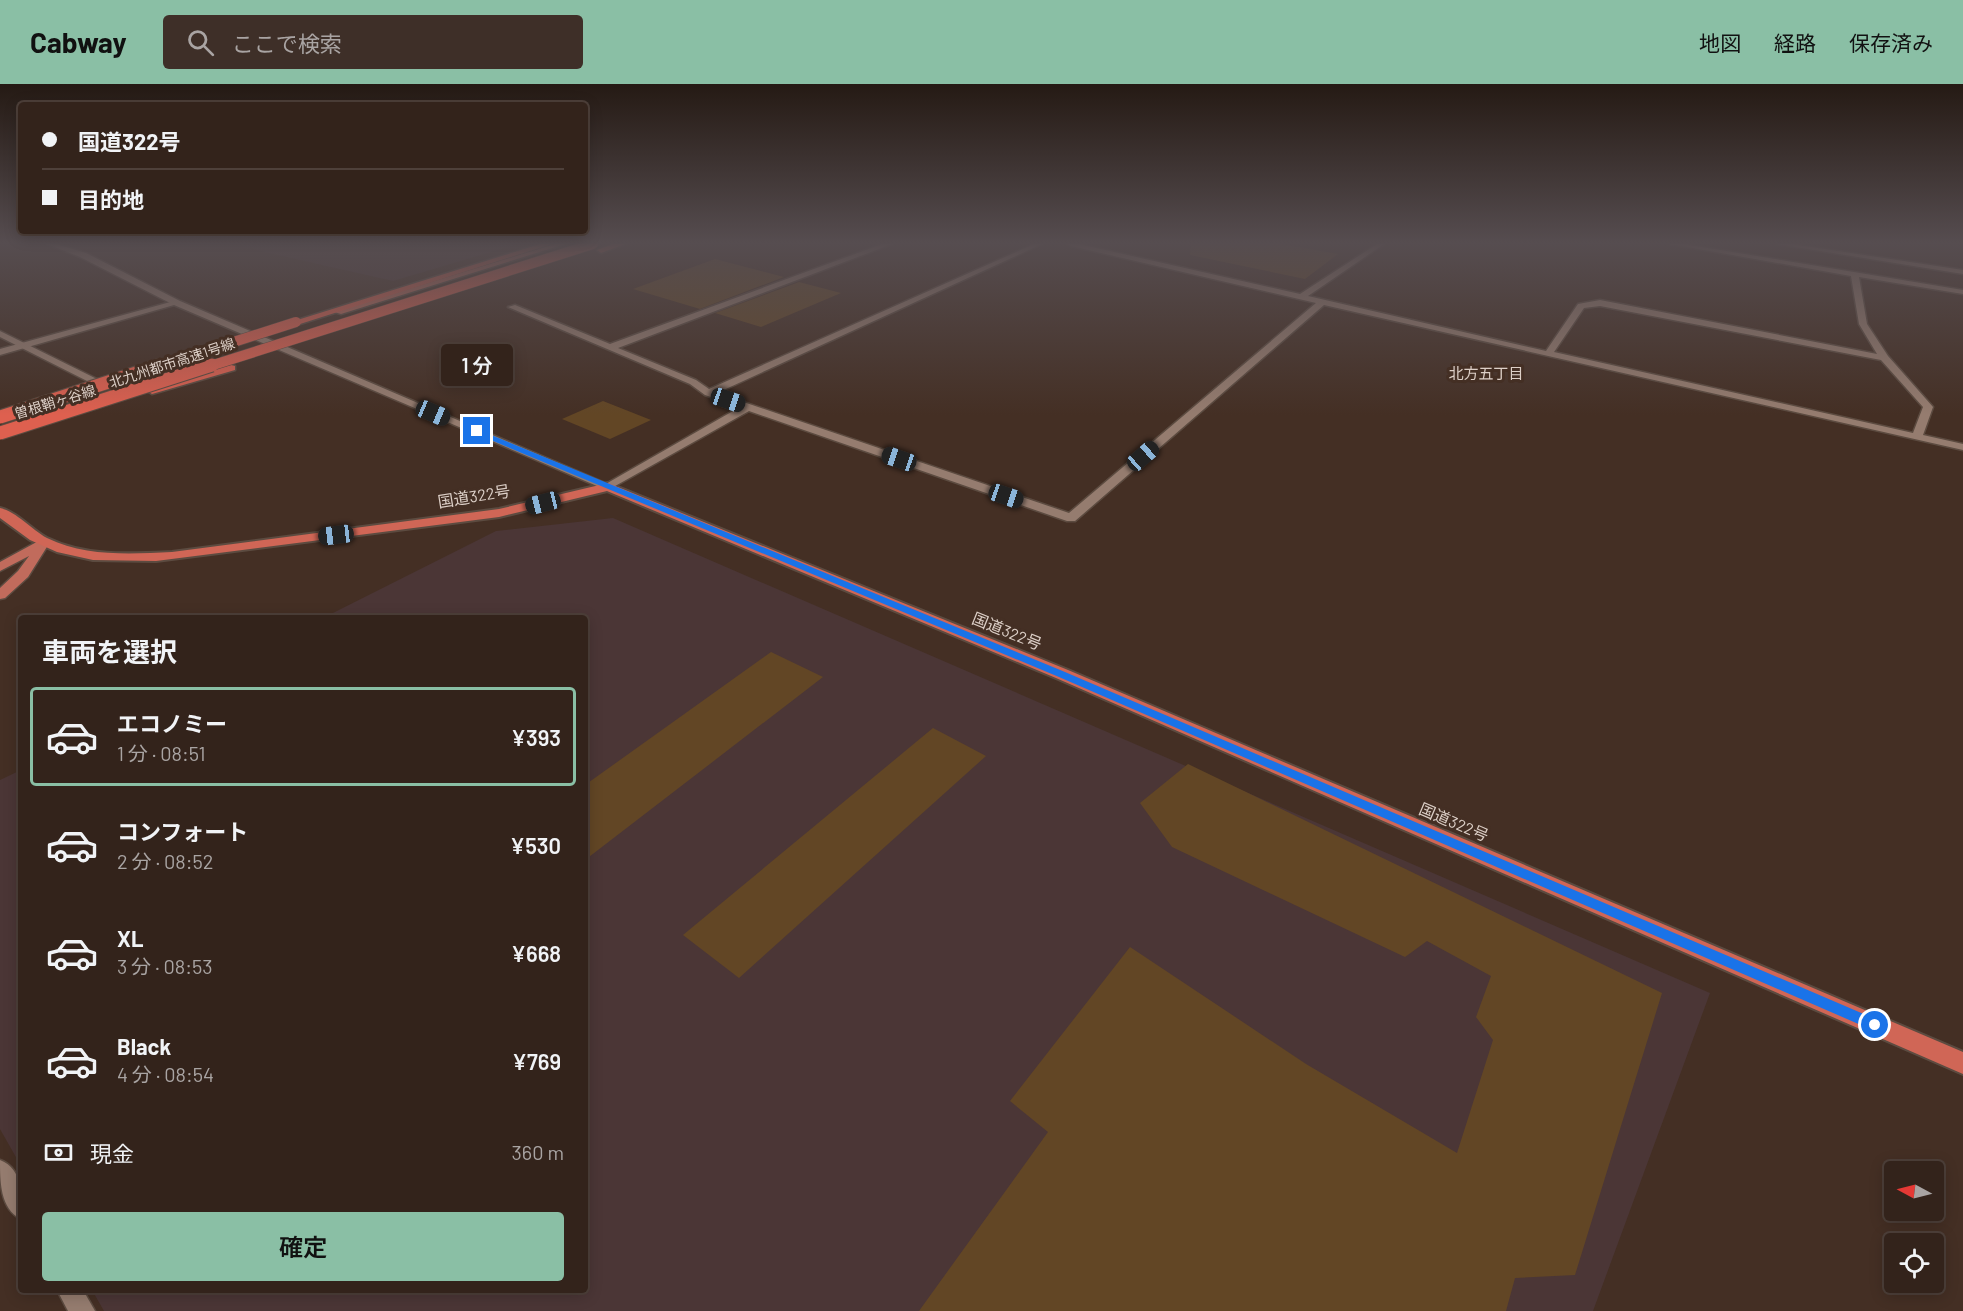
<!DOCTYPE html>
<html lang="ja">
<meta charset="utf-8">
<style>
:root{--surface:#33231b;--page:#3e2f28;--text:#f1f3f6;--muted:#a9a4a3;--line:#4e403a;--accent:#8abfa5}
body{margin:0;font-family:Barlow,"Noto Sans JP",sans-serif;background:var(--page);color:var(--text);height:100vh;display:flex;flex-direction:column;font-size:22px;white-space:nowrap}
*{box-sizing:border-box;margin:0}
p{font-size:20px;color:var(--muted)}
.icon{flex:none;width:33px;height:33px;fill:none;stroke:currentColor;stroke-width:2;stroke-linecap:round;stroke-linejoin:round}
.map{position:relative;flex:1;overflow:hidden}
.side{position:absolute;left:18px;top:531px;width:570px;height:678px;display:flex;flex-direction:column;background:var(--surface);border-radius:6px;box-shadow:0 3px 15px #0003,0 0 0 2px var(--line)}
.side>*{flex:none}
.top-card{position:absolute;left:18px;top:18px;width:570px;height:132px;border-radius:6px;box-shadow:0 3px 15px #0003,0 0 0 2px var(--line);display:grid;align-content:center;height:132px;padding:0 24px;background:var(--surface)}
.needle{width:39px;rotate:277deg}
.buttons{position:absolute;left:1884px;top:1077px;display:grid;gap:12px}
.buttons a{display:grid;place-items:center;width:60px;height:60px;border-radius:6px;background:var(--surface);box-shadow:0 3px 15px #0003,0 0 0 2px var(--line);font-size:30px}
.end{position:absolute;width:27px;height:27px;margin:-14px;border:8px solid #1a73e8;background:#fff;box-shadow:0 0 0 3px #fff}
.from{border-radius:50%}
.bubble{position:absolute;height:42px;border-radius:6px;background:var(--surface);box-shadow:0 3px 15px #0003,0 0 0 2px var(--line);font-size:20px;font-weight:600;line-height:42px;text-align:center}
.car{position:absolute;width:18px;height:36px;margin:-18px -9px;border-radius:8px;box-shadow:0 0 4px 2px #0007;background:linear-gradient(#222 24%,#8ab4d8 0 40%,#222 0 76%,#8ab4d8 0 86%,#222 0)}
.top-card b{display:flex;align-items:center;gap:21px;height:57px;font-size:22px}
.top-card b+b{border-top:2px solid var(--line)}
.top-card i{width:15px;height:15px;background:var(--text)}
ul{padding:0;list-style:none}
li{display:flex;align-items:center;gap:18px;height:99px;margin:0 12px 9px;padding:0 12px;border:3px solid transparent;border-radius:6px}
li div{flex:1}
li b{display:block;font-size:22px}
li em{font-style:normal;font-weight:600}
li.active{border-color:var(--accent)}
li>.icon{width:54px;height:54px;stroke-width:1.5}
h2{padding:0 24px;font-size:27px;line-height:72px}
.pay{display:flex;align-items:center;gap:15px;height:66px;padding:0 24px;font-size:22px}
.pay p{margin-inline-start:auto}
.button{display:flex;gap:12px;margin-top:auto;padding:12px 24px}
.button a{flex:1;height:69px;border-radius:6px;background:var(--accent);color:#111;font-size:24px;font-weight:600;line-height:69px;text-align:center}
header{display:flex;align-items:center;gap:36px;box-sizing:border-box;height:84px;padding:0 30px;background:var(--accent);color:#111}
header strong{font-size:28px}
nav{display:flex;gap:33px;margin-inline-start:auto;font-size:21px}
.search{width:420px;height:54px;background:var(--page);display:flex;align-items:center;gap:15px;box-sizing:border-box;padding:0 21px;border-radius:6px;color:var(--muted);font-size:22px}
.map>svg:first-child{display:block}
.education{fill:#4b3636}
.building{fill:#624625}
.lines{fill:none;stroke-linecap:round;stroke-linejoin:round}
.service-casing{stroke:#5c4b40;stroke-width:3}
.minor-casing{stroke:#5c4b40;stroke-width:3}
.tertiary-casing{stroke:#5c4b40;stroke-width:3}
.primary-casing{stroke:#5c4b40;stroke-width:3}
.trunk-casing{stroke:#5c4b40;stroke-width:4}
.motorway-casing{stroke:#5c4b40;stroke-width:3}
.service{fill:#957c6f;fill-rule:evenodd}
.minor{fill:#957c6f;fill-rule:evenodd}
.tertiary{fill:#957c6f;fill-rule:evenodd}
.primary{fill:#c16b5c;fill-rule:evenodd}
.trunk{fill:#d06656;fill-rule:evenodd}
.motorway{fill:#de604f;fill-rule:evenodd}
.motorway-bridge-far1-casing{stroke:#5c4b40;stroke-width:11;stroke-linecap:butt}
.motorway-bridge-casing{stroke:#5c4b40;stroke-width:15;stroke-linecap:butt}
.motorway-bridge-far1{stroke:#de604f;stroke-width:10}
.motorway-bridge{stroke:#de604f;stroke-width:13}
.route{fill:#1a73e8}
.labels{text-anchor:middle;stroke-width:6;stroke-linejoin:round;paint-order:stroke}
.far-street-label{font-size:14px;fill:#dccfc7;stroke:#442f24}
.far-neighbourhood-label{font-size:15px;fill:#dccfc7;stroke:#442f24}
.street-label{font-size:16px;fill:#dccfc7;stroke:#442f24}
</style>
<header>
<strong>Cabway</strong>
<div class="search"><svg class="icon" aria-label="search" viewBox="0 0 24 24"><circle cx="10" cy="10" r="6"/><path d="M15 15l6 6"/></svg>ここで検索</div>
<nav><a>地図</a><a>経路</a><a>保存済み</a></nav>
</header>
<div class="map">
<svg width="1963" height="1227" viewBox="0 0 1963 1227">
<rect width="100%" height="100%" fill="#442f24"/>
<g class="education">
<path d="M239 160H518L393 197 260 167Z"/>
<path d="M613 434 1710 909 1593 1227H104L92 1206H585V534H323L496 447Z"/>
<path d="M21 686V1082L0 1045V696Z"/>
</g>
<g class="building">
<path d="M1191 160H1282L1338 170 1305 195 1190 171Z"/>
<path d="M715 175 784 193 700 225 633 205Z"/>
<path d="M799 198 841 209 761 243 715 229Z"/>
<path d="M603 317 651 336 610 355 562 335Z"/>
<path d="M771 568 823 593 585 776V701Z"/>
<path d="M933 644 986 672 739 894 683 851Z"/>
<path d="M1188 680 1662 909 1575 1191 1515 1194 1506 1227H919L1048 1048 1010 1017 1130 863 1306 980 1457 1069 1493 956 1476 933 1491 892 1427 857 1405 873 1172 763 1140 719Z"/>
</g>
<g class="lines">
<g class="service-casing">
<g id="service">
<path d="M882 160H892L618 264 696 296 709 305 1034 160H1042L717 309 1069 429 1316 219 1071 162 1068 160H1079L1300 210 1377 160H1384L1308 212 1546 267 1578 220 1600 216 1877 270 1859 240 1851 192 1670 160H1684L1963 206V210L1859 193 1867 240 1888 272 1933 323 1923 351 1963 360V366L1324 221 1075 437H1067L749 327 608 406 604 405V401L740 323 705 311 690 300 508 223 515 221 610 260ZM1600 222 1881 276 1923 323 1913 349 1554 268 1584 224Z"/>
<path d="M0 247 105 299 107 301 99 303 0 253Z"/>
</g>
</g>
<g class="minor-casing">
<g id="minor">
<path d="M174 217 181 219 0 271V265Z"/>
<path d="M0 1076C24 1085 21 1113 21 1135 0 1125 0 1097 0 1076Z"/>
<path d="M57 1206H83L95 1227H68Z"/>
</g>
</g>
<g class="tertiary-casing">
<g id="tertiary">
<path d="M47 160H56L86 169 180 217 614 403 608 406 604 405 174 221 80 173Z"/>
<path d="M1777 160H1792L1963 186V190Z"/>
</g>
</g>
<g class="primary-casing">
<g id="primary">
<path d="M555 160H565L341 230 334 228Z"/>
<path d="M44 454 50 458 28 493 5 514 0 515V504L18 487 29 472 0 487V478Z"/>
</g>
</g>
<g class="trunk-casing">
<path id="trunk" d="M608 399 1068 586 1963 968V990L1056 594 607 407 499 433 156 477 93 476 57 468 30 456 0 434V424C17 428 32 446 47 454 86 473 131 470 172 468L499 425Z"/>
</g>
<g class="motorway-casing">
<g id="motorway">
<path d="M540 160H552L300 240 291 238Z"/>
<path d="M613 160H625L601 169 597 166Z"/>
<path d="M231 281 235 282V286L152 310 146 306 148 303Z"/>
</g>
</g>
<use href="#service" class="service"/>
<use href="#minor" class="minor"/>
<use href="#tertiary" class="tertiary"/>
<use href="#primary" class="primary"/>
<use href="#trunk" class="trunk"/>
<use href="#motorway" class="motorway"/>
<g class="motorway-bridge-far1-casing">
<g id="motorway-bridge-far1">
<path d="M156 283 296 238"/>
<path d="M207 283 593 160"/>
</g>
</g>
<g class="motorway-bridge-casing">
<g id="motorway-bridge">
<path d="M0 333 161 281"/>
<path d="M0 349 212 281"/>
</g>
</g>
<use href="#motorway-bridge-far1" class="motorway-bridge-far1"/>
<use href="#motorway-bridge" class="motorway-bridge"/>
</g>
<linearGradient id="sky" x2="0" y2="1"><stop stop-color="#251a14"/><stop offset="0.48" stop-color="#564d50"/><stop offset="1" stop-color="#564d50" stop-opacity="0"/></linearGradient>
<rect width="1963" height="331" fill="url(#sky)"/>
<path class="route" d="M474 346H479L1065 588 1880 937 1882 941 1880 945 1875 947 1870 945 1059 593 474 349Z"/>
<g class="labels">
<g class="far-street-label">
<text transform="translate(172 279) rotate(-18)" y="5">北九州都市高速1号線</text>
<text transform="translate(55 318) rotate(-17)" y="5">曽根鞘ヶ谷線</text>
</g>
<g class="far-neighbourhood-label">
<text x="1486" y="295">北方五丁目</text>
</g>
<g class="street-label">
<text transform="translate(474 412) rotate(-9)" y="6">国道322号</text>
<text transform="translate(1007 547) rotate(22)" y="6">国道322号</text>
<text transform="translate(1454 738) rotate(23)" y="6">国道322号</text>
</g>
</g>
</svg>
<div class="buttons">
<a><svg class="needle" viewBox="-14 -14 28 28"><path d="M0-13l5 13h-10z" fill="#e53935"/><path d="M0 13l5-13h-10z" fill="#a9a4a3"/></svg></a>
<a><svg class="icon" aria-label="locate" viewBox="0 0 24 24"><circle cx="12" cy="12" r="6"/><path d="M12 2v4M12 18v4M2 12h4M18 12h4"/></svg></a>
</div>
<i class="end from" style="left:1875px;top:941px"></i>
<i class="end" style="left:477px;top:347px"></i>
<div class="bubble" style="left:441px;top:260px;width:72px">1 分</div>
<i class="car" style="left:728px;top:316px;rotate:109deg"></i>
<i class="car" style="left:433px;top:329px;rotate:113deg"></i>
<i class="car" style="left:1143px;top:372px;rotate:49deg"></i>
<i class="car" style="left:899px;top:375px;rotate:289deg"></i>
<i class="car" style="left:1006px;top:412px;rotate:109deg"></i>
<i class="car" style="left:543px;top:419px;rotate:256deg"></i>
<i class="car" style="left:336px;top:451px;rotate:263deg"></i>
<div class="top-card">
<b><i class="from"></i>国道322号</b>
<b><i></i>目的地</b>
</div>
<section class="side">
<h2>車両を選択</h2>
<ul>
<li class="active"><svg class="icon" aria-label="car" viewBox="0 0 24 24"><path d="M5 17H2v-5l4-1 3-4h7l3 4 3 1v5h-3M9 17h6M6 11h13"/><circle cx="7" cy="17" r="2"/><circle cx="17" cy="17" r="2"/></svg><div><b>エコノミー</b><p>1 分 · 08:51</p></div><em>¥393</em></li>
<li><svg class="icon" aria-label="car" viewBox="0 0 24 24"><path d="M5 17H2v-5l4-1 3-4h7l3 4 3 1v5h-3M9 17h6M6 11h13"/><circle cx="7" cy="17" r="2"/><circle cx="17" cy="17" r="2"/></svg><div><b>コンフォート</b><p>2 分 · 08:52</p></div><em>¥530</em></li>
<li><svg class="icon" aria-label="car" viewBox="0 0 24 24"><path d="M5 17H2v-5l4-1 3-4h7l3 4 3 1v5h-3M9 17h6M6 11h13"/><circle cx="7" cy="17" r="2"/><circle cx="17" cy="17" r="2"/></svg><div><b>XL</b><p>3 分 · 08:53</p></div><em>¥668</em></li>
<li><svg class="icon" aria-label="car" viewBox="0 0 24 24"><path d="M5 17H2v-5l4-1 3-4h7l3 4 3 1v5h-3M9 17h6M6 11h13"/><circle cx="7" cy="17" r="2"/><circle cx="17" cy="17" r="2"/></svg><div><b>Black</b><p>4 分 · 08:54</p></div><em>¥769</em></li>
</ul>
<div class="pay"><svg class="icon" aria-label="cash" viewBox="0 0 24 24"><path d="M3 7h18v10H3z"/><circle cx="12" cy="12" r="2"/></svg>現金<p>360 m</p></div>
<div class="button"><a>確定</a></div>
</section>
</div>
